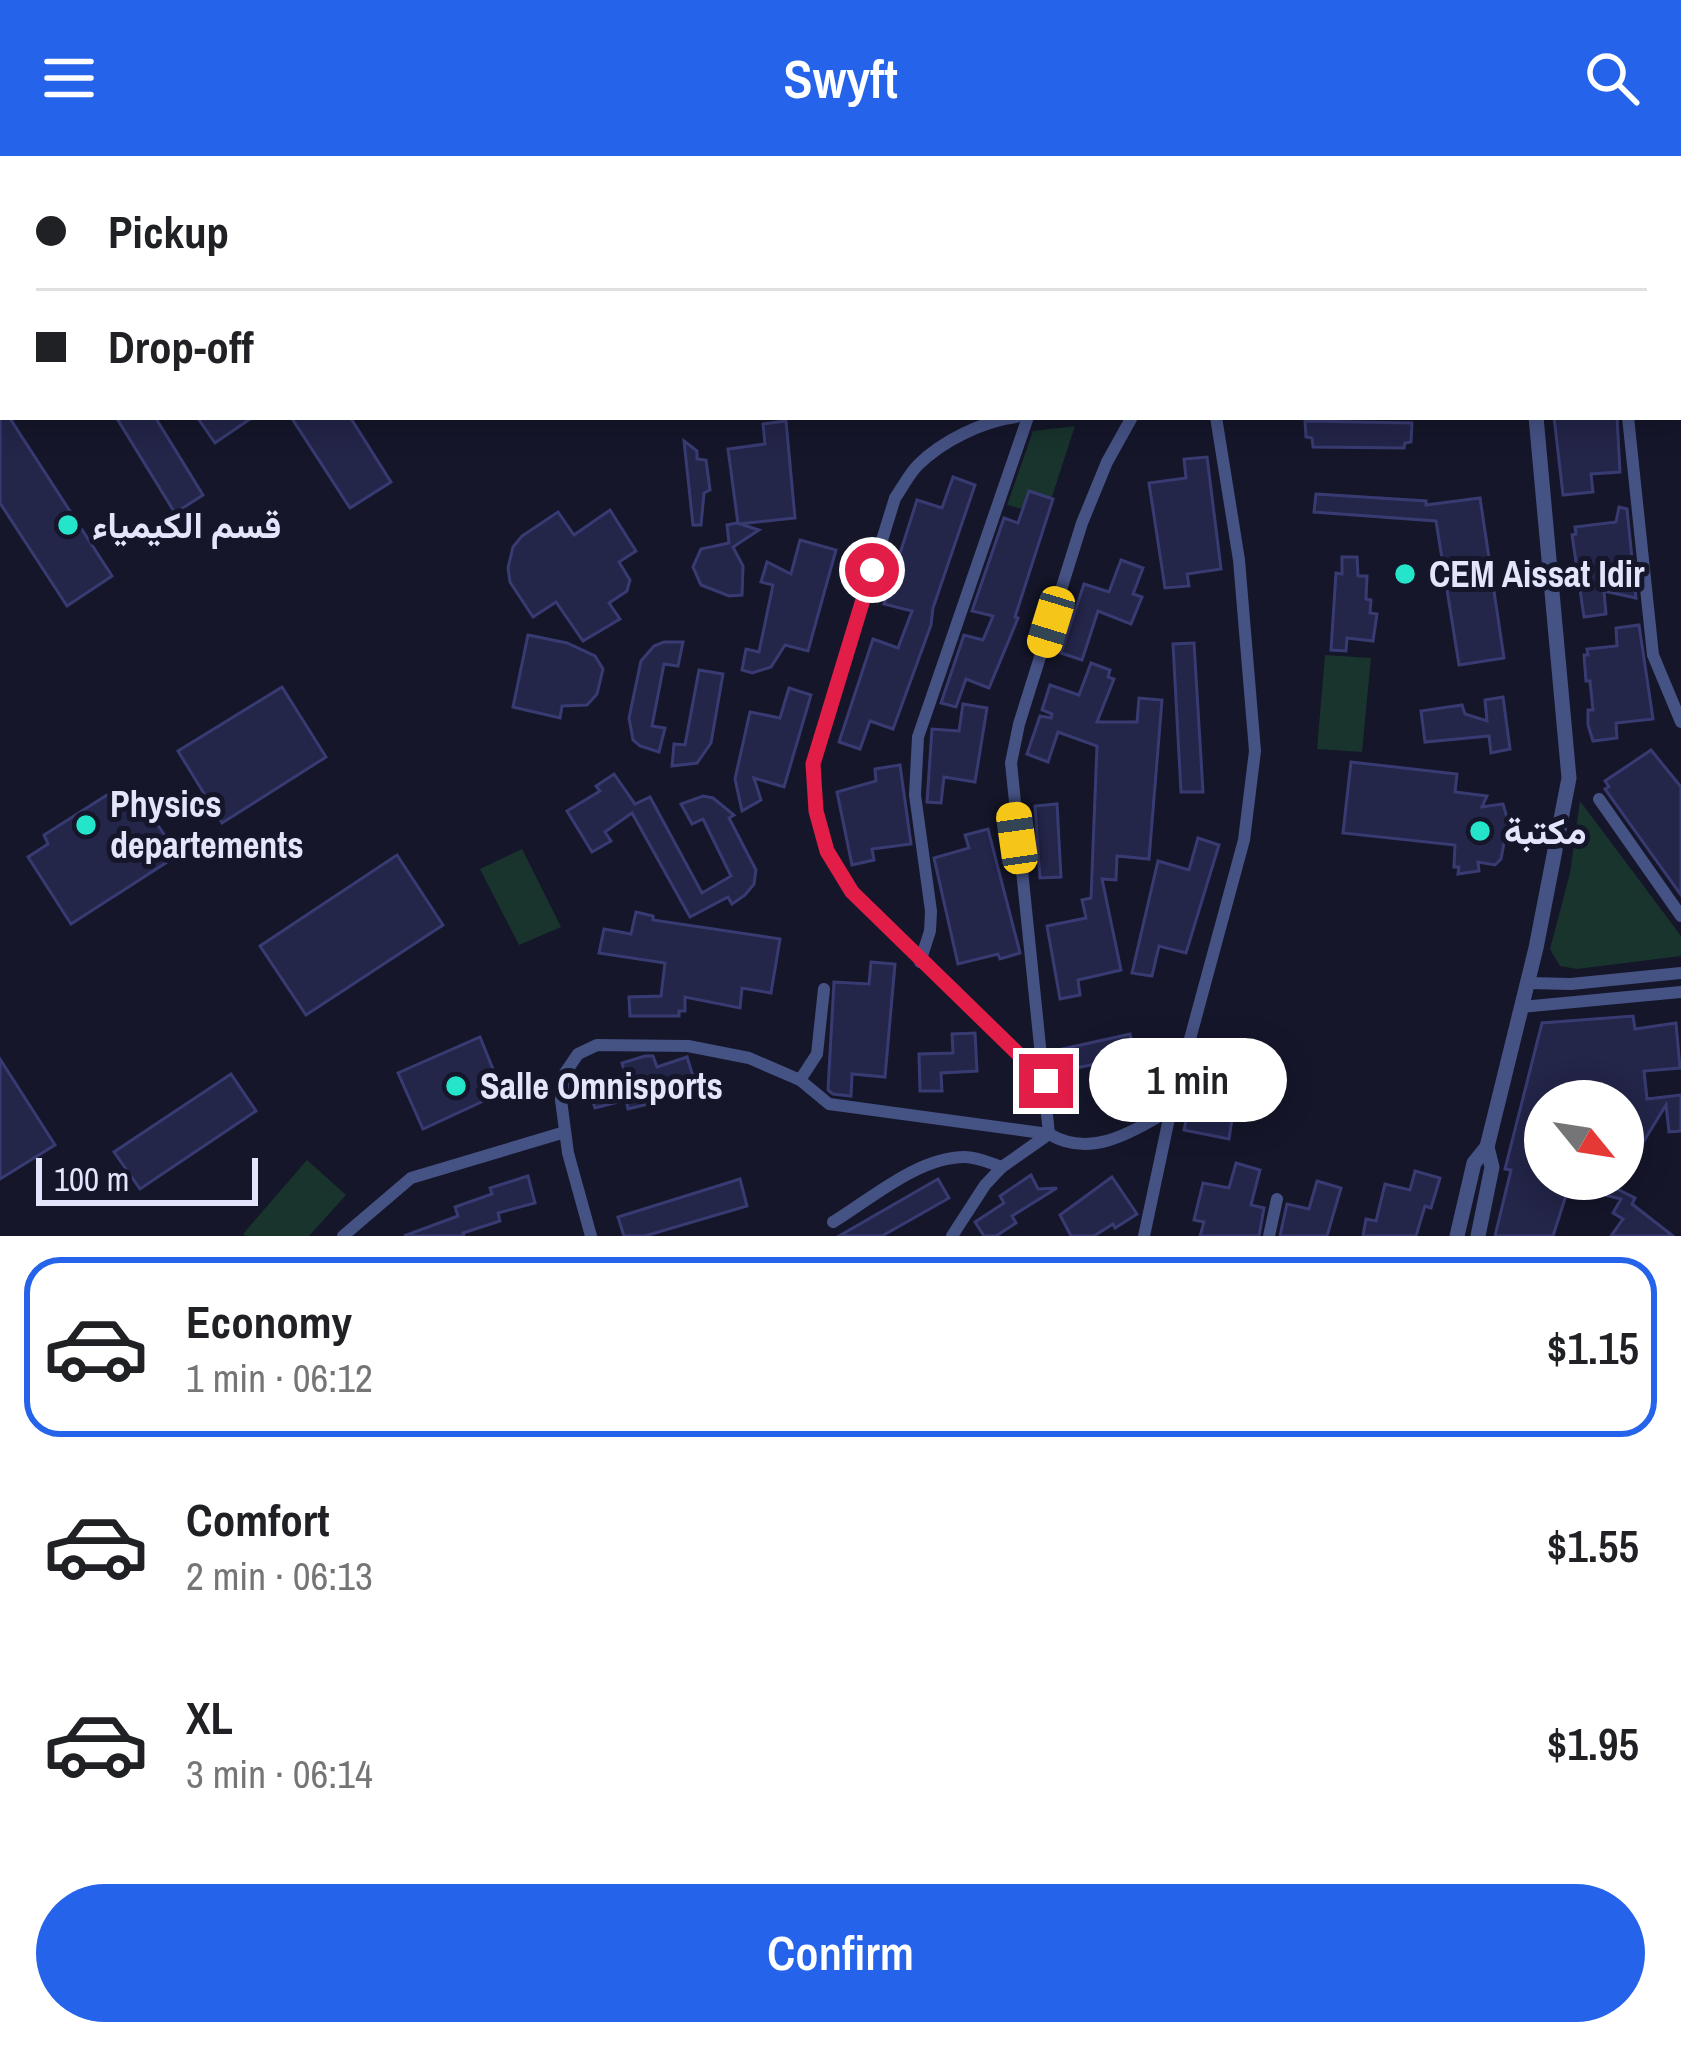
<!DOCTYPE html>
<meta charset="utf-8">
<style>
:root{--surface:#fff;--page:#f2f2f2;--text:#202124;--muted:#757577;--line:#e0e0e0;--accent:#2563eb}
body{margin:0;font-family:"Archivo Narrow",Vazirmatn,sans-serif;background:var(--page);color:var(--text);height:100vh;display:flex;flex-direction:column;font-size:45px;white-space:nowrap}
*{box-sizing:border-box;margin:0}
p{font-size:39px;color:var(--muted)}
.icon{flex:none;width:66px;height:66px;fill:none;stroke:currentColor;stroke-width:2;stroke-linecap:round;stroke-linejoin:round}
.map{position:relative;height:1080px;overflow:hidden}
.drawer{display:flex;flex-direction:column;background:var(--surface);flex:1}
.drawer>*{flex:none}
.guide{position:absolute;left:0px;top:0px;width:1683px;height:264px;box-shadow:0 6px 30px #0003;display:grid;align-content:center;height:264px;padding:0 36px;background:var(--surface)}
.needle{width:78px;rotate:120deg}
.fabs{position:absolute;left:1524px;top:924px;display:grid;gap:24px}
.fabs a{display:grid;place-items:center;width:120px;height:120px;border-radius:50%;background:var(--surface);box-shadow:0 6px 30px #0003;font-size:60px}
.scale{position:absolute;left:36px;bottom:30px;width:222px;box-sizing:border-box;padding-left:12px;border:6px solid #e2e5fc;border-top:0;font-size:33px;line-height:42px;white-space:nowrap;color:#e2e5fc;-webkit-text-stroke:9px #15162a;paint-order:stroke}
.end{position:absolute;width:54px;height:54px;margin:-27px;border:15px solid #e11d48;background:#fff;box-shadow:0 0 0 6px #fff}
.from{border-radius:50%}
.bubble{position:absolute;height:84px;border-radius:42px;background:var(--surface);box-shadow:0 6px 30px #0003;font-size:39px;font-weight:600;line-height:84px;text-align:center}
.car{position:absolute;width:36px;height:72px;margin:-36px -18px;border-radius:15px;box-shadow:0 0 9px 3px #0007;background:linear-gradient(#f5c518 24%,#345 0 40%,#f5c518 0 76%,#345 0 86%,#f5c518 0)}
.guide b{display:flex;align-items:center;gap:42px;height:114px;font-size:45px}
.guide b+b{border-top:3px solid var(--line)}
.guide i{width:30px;height:30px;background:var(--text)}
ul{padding:21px 0 0;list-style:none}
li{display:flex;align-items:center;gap:36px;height:180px;margin:0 24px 18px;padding:0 12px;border:6px solid transparent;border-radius:36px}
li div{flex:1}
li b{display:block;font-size:45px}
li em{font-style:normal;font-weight:600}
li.active{border-color:var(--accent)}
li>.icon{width:108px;height:108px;stroke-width:1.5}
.cta{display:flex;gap:24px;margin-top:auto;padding:24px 36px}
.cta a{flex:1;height:138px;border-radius:72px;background:var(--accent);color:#fff;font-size:48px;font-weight:600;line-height:138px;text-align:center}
header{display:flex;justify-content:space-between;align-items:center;height:156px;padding:0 36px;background:var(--accent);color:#fff;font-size:54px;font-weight:600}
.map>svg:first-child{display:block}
.green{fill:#18342c}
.building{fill:#232549;stroke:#383b72;stroke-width:3}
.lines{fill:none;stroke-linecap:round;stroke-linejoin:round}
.minor{stroke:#455284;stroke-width:12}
.tertiary{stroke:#455284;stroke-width:15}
.route{stroke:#e11d48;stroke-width:15}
.poi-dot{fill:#24e5c9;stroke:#15162a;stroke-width:4.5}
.labels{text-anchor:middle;stroke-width:10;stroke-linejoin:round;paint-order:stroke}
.poi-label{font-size:36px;font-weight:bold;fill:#e2e5fc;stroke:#15162a;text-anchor:start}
</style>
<header><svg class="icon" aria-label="menu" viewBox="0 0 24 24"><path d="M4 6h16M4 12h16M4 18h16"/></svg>Swyft<svg class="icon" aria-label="search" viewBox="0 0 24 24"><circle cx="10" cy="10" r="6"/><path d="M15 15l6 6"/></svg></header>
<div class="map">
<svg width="1681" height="1080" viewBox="0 0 1681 1080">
<rect width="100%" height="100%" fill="#15162a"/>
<g class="green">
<path d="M1075 270 1046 359 1007 349 1033 275Z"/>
<path d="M1325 499 1371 502 1362 596 1317 593Z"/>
<path d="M1580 645 1681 780V800L1577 813 1560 810 1550 793 1570 717Z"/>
<path d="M522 693 561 771 519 789 480 713Z"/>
<path d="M307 1004 346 1039 309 1080H246L243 1078Z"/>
</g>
<g class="building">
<path d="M0 261H9L112 420 67 450 0 347Z"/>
<path d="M116 261H155L203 339 175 357Z"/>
<path d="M197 261H253L215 287Z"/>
<path d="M291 261H350L391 326 350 352Z"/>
<path d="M1554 261H1617L1620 316 1591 318 1593 336 1563 339Z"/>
<path d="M786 265 795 362 738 368 728 293 765 288 763 268Z"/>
<path d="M1305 265 1412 267 1411 286 1405 287 1404 292 1313 291 1312 282 1306 281Z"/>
<path d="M684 285 697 295V303L706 304 710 334 704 337 701 369H693Z"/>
<path d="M1207 301 1221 413 1187 418 1189 430 1165 432 1149 327 1186 322 1184 303Z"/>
<path d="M953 321 975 329 933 452 931 469 893 573 870 565 860 593 839 586 873 483 898 492 912 455 884 448 917 344 942 352Z"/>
<path d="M1029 335 1053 343 1015 461 1018 462 989 532 966 523 956 551 941 547 964 479 983 484 993 460 972 455 1004 362 1018 367Z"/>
<path d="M1316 338 1426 345V349L1480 342 1504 502 1459 509 1436 365 1314 356Z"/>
<path d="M1619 351 1627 353 1636 442 1604 435 1606 458 1584 461 1572 379 1576 378 1575 371 1616 366Z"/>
<path d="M610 354 636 395 619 406 630 424 627 435 609 447 620 463 583 485 556 446 533 461 510 426 508 412 513 391 522 380 558 356 574 379Z"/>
<path d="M737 367 759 374 733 391 743 410 742 439 729 440 701 429 693 411 701 393 729 387 727 369Z"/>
<path d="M800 384 836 394 808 495 785 489 771 511 752 517 742 514 746 493 759 496 773 429 761 426 767 406 791 418Z"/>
<path d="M1342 401H1357L1358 420H1367L1366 443 1371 444 1370 457 1377 458 1373 485 1347 482 1346 495 1331 494 1336 417 1342 418Z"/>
<path d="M1121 404 1143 412 1133 438 1142 441 1131 468 1098 455 1082 504 1061 497 1084 428 1109 436Z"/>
<path d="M1639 469 1653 563 1616 567 1617 582 1593 585 1588 569V554H1593L1590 525H1586L1584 499H1588L1587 493 1617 490 1616 472Z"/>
<path d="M528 479 567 487 595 500 603 513 597 538 587 549 562 550 560 562 513 551Z"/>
<path d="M664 486H683L678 510 664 508 652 570 665 572 659 596 640 590 633 584 629 562 641 505 654 490Z"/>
<path d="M1194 487 1203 636H1181L1173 488Z"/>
<path d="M1091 507 1110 514 1108 521 1114 523 1097 566H1137L1139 542 1162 544 1149 703 1117 700 1116 724 1102 723 1121 814 1078 824 1080 839 1060 843 1047 770 1086 762 1082 744 1091 742 1097 590 1058 576 1048 606 1027 598 1040 560 1051 562 1052 558 1042 554 1050 529 1079 539Z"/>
<path d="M699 514 723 518 711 587 697 607 672 610 674 588 685 589Z"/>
<path d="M282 531 326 601 222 667 178 595Z"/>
<path d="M789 532 811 539 784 631 754 622 761 644 742 655 735 623 750 556 780 562Z"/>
<path d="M1503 541 1510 593 1491 597 1489 580 1425 586 1421 555 1462 549 1465 558 1487 565 1485 544Z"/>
<path d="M963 548 987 552 975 626 944 621 941 647 927 646 932 573 959 575Z"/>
<path d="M1651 594 1681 631V739L1605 633 1609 631 1605 625Z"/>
<path d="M1351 606 1457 618 1455 636 1487 640 1482 651 1503 648 1508 665 1501 703 1495 709 1478 706 1479 715 1458 718 1459 711H1454L1455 689 1343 677Z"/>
<path d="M900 609 911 688 872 693 874 704 852 709 837 636 876 625 875 613Z"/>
<path d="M614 618 635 648 650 641 702 737 731 720 703 663 692 668 681 648 703 640 713 642 734 659 729 662 756 714 754 728 745 739 732 748 728 741 690 761 632 657 605 676 611 685 592 696 567 655 600 635 596 630Z"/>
<path d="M134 634 178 699 71 768 28 701 48 688 44 679 107 639 113 647Z"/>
<path d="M1057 648 1061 721 1040 722 1035 650Z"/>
<path d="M988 673 1020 797 1000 803 998 798 958 808 934 702 969 692 965 679Z"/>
<path d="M1198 682 1219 689 1186 797 1159 790 1152 820 1132 817 1158 705 1189 714Z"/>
<path d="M397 699 443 769 306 859 260 790Z"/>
<path d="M636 756 653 760V764L780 783 771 837 742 832 740 852 685 841V855H679V860H630L629 841 661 840 665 807 599 797 604 773 631 778Z"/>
<path d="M871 806 895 808 885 921 852 918 851 940 833 938 828 934 834 826 869 828Z"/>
<path d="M1633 860 1635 873 1676 867 1680 912 1644 915 1647 943 1681 939V975L1669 976 1666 949 1623 1019V945H1545V1023H1621L1615 1032 1635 1042 1632 1048 1673 1080H1611L1623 1063 1613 1057 1621 1043 1569 1030 1553 1080H1495L1511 1014 1505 1013 1542 867Z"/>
<path d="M975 877 977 915 941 917 942 935H920L919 898 953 897 952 878Z"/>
<path d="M1130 878 1134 900 1062 915 1058 894Z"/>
<path d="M480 881 497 923 487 928 492 941 423 973 398 917Z"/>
<path d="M645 900H653L657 911 687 901 694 923 658 934 661 945 628 953 626 944 595 952 588 930 626 921 622 907Z"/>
<path d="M0 903 55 989 0 1023Z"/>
<path d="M1219 917 1233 920 1230 929 1237 930 1229 983 1184 974 1191 941 1212 945Z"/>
<path d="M231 918 256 955 140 1033 114 996Z"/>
<path d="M1236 1007 1260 1014 1251 1049 1264 1052 1259 1080H1200L1204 1066 1194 1064 1203 1027 1229 1032Z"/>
<path d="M1415 1015 1440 1022 1431 1052 1425 1050 1416 1080H1363L1366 1063 1376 1065 1385 1028 1410 1034Z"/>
<path d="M1031 1019 1038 1033 1057 1032 1012 1060 1016 1067 996 1080H984L975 1066 1004 1047 1000 1040Z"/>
<path d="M528 1020 535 1047 498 1057 500 1065 463 1077 464 1080H404L458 1060 455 1051 492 1038 490 1032Z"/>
<path d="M1112 1021 1137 1058 1115 1072 1113 1068 1094 1080H1071L1060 1059Z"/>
<path d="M740 1023 747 1050 645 1080H624L618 1061Z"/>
<path d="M938 1023 949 1042 882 1080H839Z"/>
<path d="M1317 1025 1341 1032 1327 1080H1280L1287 1048 1309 1053Z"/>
</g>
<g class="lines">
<g class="minor">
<path d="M1188 0 1189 3"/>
<path d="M1597 0V3"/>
<path d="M1680 136 1681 137"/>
<path d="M1680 167H1681"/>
<path d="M1016 261C983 265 942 285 918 309 909 318 902 332 895 342L813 608 816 655 827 695 852 736 1045 924"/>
<path d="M1132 261 1107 306 1082 367 1019 568 1011 607 1049 978C1091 1003 1132 976 1171 953"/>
<path d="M1628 261 1653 499 1681 566"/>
<path d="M1599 643 1681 760"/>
<path d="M920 806 930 775 931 755 915 639 918 581 1028 261"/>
<path d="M1528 827 1571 828 1681 817"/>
<path d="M1522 851 1681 836"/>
<path d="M800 924 817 898 824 833"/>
<path d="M833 1066C871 1043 918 1001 965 1001 977 1001 990 1007 1002 1011"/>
<path d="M343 1080 411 1022 565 976"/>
<path d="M591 1080 568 997 561 944 565 917 578 898 597 889 688 890 749 902 800 924 829 948 1049 978"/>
<path d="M952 1080 985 1029 1002 1011 1049 978"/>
<path d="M1144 1080 1171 953 1244 684 1255 595 1239 404 1216 261"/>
<path d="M1269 1080 1277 1043"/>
</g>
<g class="tertiary">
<path d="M1513 0 1514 3"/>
<path d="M1457 1080 1474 1007 1487 991"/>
<path d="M1478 1080 1492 1011 1487 991 1536 792 1569 622 1536 261"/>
</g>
</g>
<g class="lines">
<path class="route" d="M872 414 813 608 816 655 827 695 852 736 1046 925"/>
</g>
<g class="poi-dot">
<circle cx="68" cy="369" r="12"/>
<circle cx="1405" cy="418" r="12"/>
<circle cx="86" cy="669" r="12"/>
<circle cx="1480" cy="675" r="12"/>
<circle cx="456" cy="930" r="12"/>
</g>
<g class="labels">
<g class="poi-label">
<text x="92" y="382">قسم الكيمياء</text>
<text x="1429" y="431">CEM Aissat Idir</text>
<text x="110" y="661">Physics<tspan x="110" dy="41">departements</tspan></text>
<text x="1504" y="688">مكتبة</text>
<text x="480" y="943">Salle Omnisports</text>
</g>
</g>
</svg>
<div class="fabs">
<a><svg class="needle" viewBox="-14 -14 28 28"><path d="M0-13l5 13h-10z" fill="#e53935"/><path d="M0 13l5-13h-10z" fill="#757577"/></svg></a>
</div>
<div class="scale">100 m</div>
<i class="end from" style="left:872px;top:414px"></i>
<i class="end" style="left:1046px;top:925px"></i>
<div class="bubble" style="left:1089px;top:882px;width:198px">1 min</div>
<i class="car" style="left:1051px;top:466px;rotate:197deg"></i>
<i class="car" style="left:1017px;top:682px;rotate:352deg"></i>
<div class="guide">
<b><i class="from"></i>Pickup</b>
<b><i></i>Drop-off</b>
</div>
</div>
<section class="drawer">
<ul>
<li class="active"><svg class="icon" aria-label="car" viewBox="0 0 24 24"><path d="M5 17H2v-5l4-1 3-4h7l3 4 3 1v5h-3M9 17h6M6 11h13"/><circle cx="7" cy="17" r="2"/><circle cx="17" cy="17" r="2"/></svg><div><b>Economy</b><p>1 min · 06:12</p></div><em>$1.15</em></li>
<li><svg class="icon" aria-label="car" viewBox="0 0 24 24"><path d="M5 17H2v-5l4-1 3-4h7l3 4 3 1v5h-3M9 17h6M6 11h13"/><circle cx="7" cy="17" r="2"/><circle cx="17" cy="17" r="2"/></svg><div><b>Comfort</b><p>2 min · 06:13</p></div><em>$1.55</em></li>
<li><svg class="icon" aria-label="car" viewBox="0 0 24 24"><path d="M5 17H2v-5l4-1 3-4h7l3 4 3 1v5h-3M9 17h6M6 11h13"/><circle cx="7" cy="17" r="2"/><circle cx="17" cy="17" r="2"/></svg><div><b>XL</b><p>3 min · 06:14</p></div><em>$1.95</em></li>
</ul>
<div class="cta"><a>Confirm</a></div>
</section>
